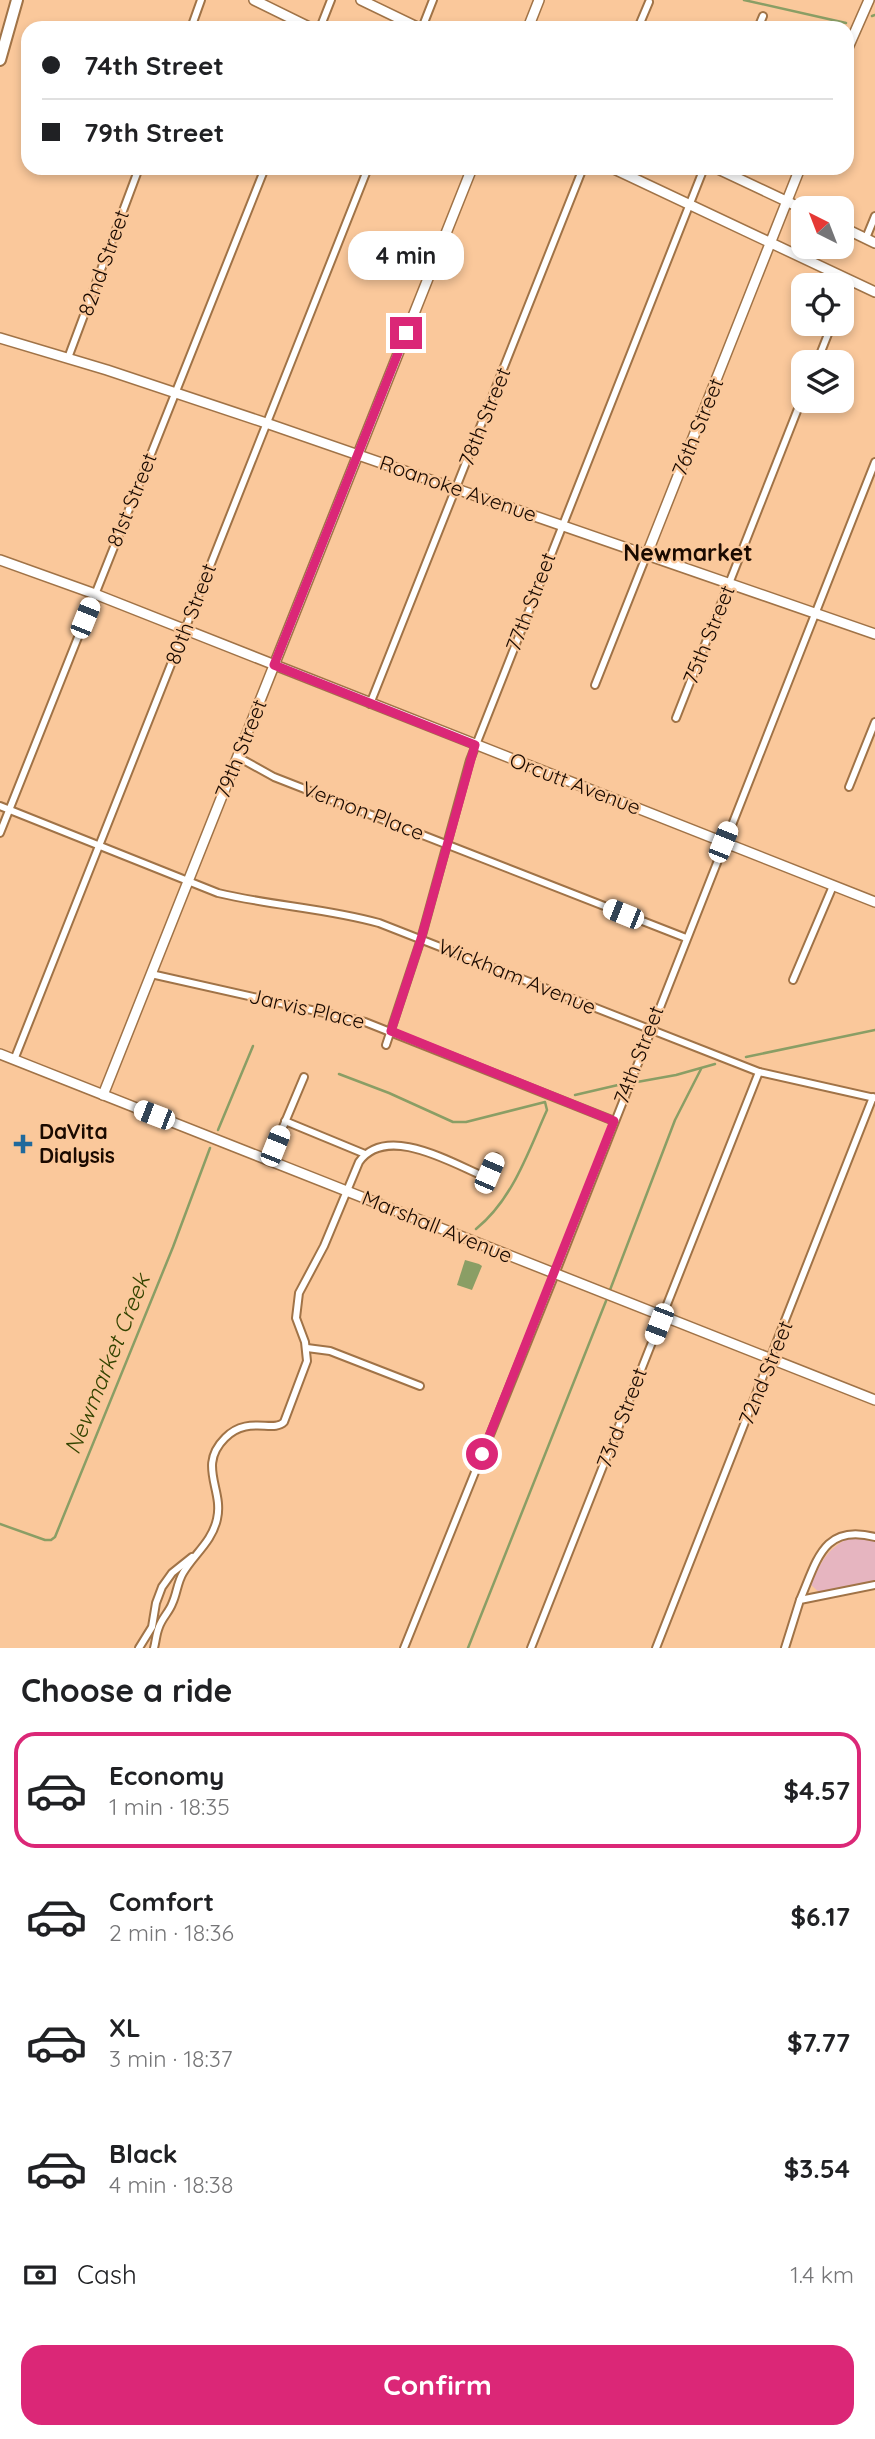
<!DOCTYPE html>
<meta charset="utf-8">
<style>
:root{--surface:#fff;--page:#f6f6f6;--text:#202124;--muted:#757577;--line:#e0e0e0;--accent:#db2777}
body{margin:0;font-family:Quicksand,sans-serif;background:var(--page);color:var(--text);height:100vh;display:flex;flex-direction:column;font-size:26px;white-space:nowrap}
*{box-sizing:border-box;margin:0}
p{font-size:23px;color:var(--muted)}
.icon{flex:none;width:38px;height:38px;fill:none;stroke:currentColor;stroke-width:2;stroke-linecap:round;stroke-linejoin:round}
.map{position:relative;height:1648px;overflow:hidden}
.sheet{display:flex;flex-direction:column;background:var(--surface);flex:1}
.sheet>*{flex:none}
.guide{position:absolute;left:21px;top:21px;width:833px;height:154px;border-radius:21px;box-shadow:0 4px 10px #0003;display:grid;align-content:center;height:154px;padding:0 21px;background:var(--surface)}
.needle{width:46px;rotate:318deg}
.fabs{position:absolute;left:791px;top:196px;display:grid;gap:14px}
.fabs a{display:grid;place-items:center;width:63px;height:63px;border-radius:14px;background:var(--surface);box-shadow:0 4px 10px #0003;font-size:35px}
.end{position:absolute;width:32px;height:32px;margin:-16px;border:9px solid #db2777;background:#fff;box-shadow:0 0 0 4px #fff}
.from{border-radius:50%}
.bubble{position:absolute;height:49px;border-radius:21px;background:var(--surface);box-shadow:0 4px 10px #0003;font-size:23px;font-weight:700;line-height:49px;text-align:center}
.car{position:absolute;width:21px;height:42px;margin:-21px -10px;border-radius:9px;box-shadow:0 0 5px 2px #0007;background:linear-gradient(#fff 24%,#345 0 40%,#fff 0 76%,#345 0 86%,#fff 0)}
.guide b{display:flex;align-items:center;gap:24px;height:66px;font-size:26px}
.guide b+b{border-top:2px solid var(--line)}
.guide i{width:18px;height:18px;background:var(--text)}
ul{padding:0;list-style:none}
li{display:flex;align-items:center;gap:21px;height:116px;margin:0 14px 10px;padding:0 7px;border:4px solid transparent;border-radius:21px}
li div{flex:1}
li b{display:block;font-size:26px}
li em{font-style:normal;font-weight:700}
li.active{border-color:var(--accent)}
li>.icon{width:63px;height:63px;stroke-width:1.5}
h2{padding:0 21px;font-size:32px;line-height:84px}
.pay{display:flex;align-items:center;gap:18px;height:77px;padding:0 21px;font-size:26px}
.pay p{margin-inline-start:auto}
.primary-button{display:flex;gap:14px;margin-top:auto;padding:14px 21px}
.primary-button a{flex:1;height:80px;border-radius:21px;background:var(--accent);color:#fff;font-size:28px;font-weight:700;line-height:80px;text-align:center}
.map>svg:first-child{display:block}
.green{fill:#e6b5c0}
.water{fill:#8a9e65}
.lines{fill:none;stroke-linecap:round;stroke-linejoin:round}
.stream{stroke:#8a9e65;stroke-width:2.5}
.street-casing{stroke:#a07347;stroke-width:10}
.secondary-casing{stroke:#a07347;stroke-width:12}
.highway-casing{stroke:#a07347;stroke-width:14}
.street{stroke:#fff;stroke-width:6}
.secondary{stroke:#fff;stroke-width:9}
.highway{stroke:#fff;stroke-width:10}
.route{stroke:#db2777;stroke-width:9}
.poi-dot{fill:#1f699c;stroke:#fac89b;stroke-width:2.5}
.labels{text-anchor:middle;stroke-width:5;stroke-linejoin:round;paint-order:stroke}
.street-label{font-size:21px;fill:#1a0a00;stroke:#fac89b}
.poi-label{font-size:21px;font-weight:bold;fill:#1a0a00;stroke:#fac89b;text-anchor:start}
.neighbourhood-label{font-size:23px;font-weight:bold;fill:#1a0a00;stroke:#fac89b}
.water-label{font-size:23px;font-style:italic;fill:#344400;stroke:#fac89b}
</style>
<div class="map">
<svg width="875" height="1648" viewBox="0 0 875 1648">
<rect width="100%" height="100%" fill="#fac89b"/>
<path class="green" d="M853 1536 875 1541V1582L820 1593 811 1585C822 1560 827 1548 853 1536Z"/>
<path class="water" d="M465 1260 479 1264 482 1266 472 1290 457 1285Z"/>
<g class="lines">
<g class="stream">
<path d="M744 0 846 23"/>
<path d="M872 16 875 15"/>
<path d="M746 1057 875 1030"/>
<path d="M339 1074 389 1093 453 1122H466L545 1102 547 1110C528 1152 513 1199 476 1229"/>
<path d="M637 1082 676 1075 715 1064"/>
<path d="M575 1095 618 1085"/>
<path d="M218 1130 253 1046"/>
<path d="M610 1290 675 1120 701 1069"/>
<path d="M0 1524 45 1540H51L55 1537 173 1247 210 1148"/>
<path d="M468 1648 606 1301"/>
</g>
<g class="street-casing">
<g id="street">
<path d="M191 28 201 0"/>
<path d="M320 28 331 0"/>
<path d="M422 28 433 0"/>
<path d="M638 28 649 2"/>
<path d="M758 28 763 16"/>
<path d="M866 238 875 216"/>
<path d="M842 298 849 280"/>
<path d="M68 358 139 168"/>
<path d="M817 362 832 324"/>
<path d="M595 685 647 554"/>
<path d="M370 704 583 168"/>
<path d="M676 718 803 396"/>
<path d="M238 757 274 777 686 938"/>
<path d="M849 787 875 722"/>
<path d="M0 806 218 893C272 906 326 908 379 923L759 1072 875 1098"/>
<path d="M0 833 265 168"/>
<path d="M151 974 365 1022 614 1121"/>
<path d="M793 980 833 886"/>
<path d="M386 1045 421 939 470 760 704 168"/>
<path d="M14 1060 368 168"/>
<path d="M285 1121 365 1154"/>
<path d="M275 1146 304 1077"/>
<path d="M307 1348 330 1351 420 1386"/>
<path d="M800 1600C817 1561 823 1523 875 1537"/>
<path d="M139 1648 152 1627 156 1603 162 1587 172 1573 192 1557"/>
<path d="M154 1648C156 1641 156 1634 159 1627 162 1618 169 1612 172 1604 177 1594 177 1583 183 1573 194 1554 212 1542 217 1519 224 1489 197 1466 225 1438 247 1415 274 1433 284 1422L307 1361 305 1342 296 1318 299 1293 324 1246 359 1162C386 1124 450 1162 483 1176L489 1173 496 1157"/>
<path d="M404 1648 555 1274 875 462"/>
<path d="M531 1648 759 1072"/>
<path d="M656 1648 873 1097"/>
<path d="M785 1648 800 1600 875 1585"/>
</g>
</g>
<g class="secondary-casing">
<g id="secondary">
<path d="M254 0 311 28"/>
<path d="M361 0 419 28"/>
<path d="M528 28 539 0"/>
<path d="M847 50 869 0"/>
<path d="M612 168 875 292"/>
<path d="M716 168 803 209"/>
<path d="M842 227 875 243"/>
<path d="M0 338 107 370 266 423 875 634"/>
<path d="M647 554 800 168"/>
<path d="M0 560 95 594 875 902"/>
<path d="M0 1054 875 1400"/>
<path d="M103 1095 472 168"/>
</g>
</g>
<g class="highway-casing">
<path id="highway" d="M0 60 17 0"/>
</g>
<use href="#street" class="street"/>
<use href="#secondary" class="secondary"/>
<use href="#highway" class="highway"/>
</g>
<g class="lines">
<path class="route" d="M406 333 274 665 475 745 421 939 391 1031 614 1121 482 1454"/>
</g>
<path class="poi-dot" d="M19.5 1133.5h7v7h7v7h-7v7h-7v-7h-7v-7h7z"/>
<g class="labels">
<g class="street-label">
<text transform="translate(104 263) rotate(-70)" y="7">82nd Street</text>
<text transform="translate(485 417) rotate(-68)" y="7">78th Street</text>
<text transform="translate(698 427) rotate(-68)" y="7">76th Street</text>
<text transform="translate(458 489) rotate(19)" y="7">Roanoke Avenue</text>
<text transform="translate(132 500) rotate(-68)" y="7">81st Street</text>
<text transform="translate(531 602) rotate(-69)" y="7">77th Street</text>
<text transform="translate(191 614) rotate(-69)" y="7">80th Street</text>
<text transform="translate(709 635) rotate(-68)" y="7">75th Street</text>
<text transform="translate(241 749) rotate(-68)" y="7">79th Street</text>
<text transform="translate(575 784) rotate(21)" y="7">Orcutt Avenue</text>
<text transform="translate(363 811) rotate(21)" y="7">Vernon Place</text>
<text transform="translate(517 977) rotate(22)" y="7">Wickham Avenue</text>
<text transform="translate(307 1009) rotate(13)" y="7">Jarvis Place</text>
<text transform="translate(639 1055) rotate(-69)" y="7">74th Street</text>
<text transform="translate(437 1227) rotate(22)" y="7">Marshall Avenue</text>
<text transform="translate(766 1373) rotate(-68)" y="7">72nd Street</text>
<text transform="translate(622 1418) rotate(-69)" y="7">73rd Street</text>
</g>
<g class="poi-label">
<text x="39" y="1139">DaVita<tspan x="39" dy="24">Dialysis</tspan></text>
</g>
<g class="neighbourhood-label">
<text x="688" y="561">Newmarket</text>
</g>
<g class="water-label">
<text transform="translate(107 1364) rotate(-68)" y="8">Newmarket Creek</text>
</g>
</g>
</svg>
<div class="fabs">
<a><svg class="needle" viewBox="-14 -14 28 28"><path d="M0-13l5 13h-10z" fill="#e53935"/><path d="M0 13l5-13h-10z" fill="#757577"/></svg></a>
<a><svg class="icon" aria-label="locate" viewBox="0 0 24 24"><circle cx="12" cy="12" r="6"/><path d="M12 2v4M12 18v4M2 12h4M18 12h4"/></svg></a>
<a><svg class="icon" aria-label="layers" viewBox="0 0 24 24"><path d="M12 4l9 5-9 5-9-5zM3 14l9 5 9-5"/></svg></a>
</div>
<i class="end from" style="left:482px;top:1454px"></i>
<i class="end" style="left:406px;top:333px"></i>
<div class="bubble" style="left:348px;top:231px;width:116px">4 min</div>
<i class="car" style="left:85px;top:618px;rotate:22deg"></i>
<i class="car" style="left:723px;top:842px;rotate:22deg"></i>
<i class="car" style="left:623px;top:914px;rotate:292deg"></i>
<i class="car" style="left:154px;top:1115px;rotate:291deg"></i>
<i class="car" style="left:275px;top:1146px;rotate:22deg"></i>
<i class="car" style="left:489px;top:1173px;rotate:23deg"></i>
<i class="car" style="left:659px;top:1324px;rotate:201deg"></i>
<div class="guide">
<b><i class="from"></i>74th Street</b>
<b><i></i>79th Street</b>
</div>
</div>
<section class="sheet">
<h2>Choose a ride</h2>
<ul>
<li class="active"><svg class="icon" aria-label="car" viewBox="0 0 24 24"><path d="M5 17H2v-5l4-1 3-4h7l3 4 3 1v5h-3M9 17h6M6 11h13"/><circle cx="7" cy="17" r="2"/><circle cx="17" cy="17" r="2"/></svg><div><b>Economy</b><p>1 min · 18:35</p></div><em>$4.57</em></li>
<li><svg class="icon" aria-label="car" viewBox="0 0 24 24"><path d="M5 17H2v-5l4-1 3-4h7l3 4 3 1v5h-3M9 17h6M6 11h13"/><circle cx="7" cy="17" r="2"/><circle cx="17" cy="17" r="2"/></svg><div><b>Comfort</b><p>2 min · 18:36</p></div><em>$6.17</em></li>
<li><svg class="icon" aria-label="car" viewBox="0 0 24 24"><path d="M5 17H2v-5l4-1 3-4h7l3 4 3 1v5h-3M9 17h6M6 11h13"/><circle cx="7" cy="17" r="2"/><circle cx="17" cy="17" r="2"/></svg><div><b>XL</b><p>3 min · 18:37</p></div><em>$7.77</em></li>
<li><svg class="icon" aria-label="car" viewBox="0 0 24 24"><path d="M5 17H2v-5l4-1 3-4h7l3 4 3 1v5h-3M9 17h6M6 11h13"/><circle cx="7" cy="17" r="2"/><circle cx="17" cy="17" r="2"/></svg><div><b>Black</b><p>4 min · 18:38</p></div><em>$3.54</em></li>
</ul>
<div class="pay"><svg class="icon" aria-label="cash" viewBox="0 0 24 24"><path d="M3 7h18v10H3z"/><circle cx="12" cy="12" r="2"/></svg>Cash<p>1.4 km</p></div>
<div class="primary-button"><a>Confirm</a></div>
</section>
